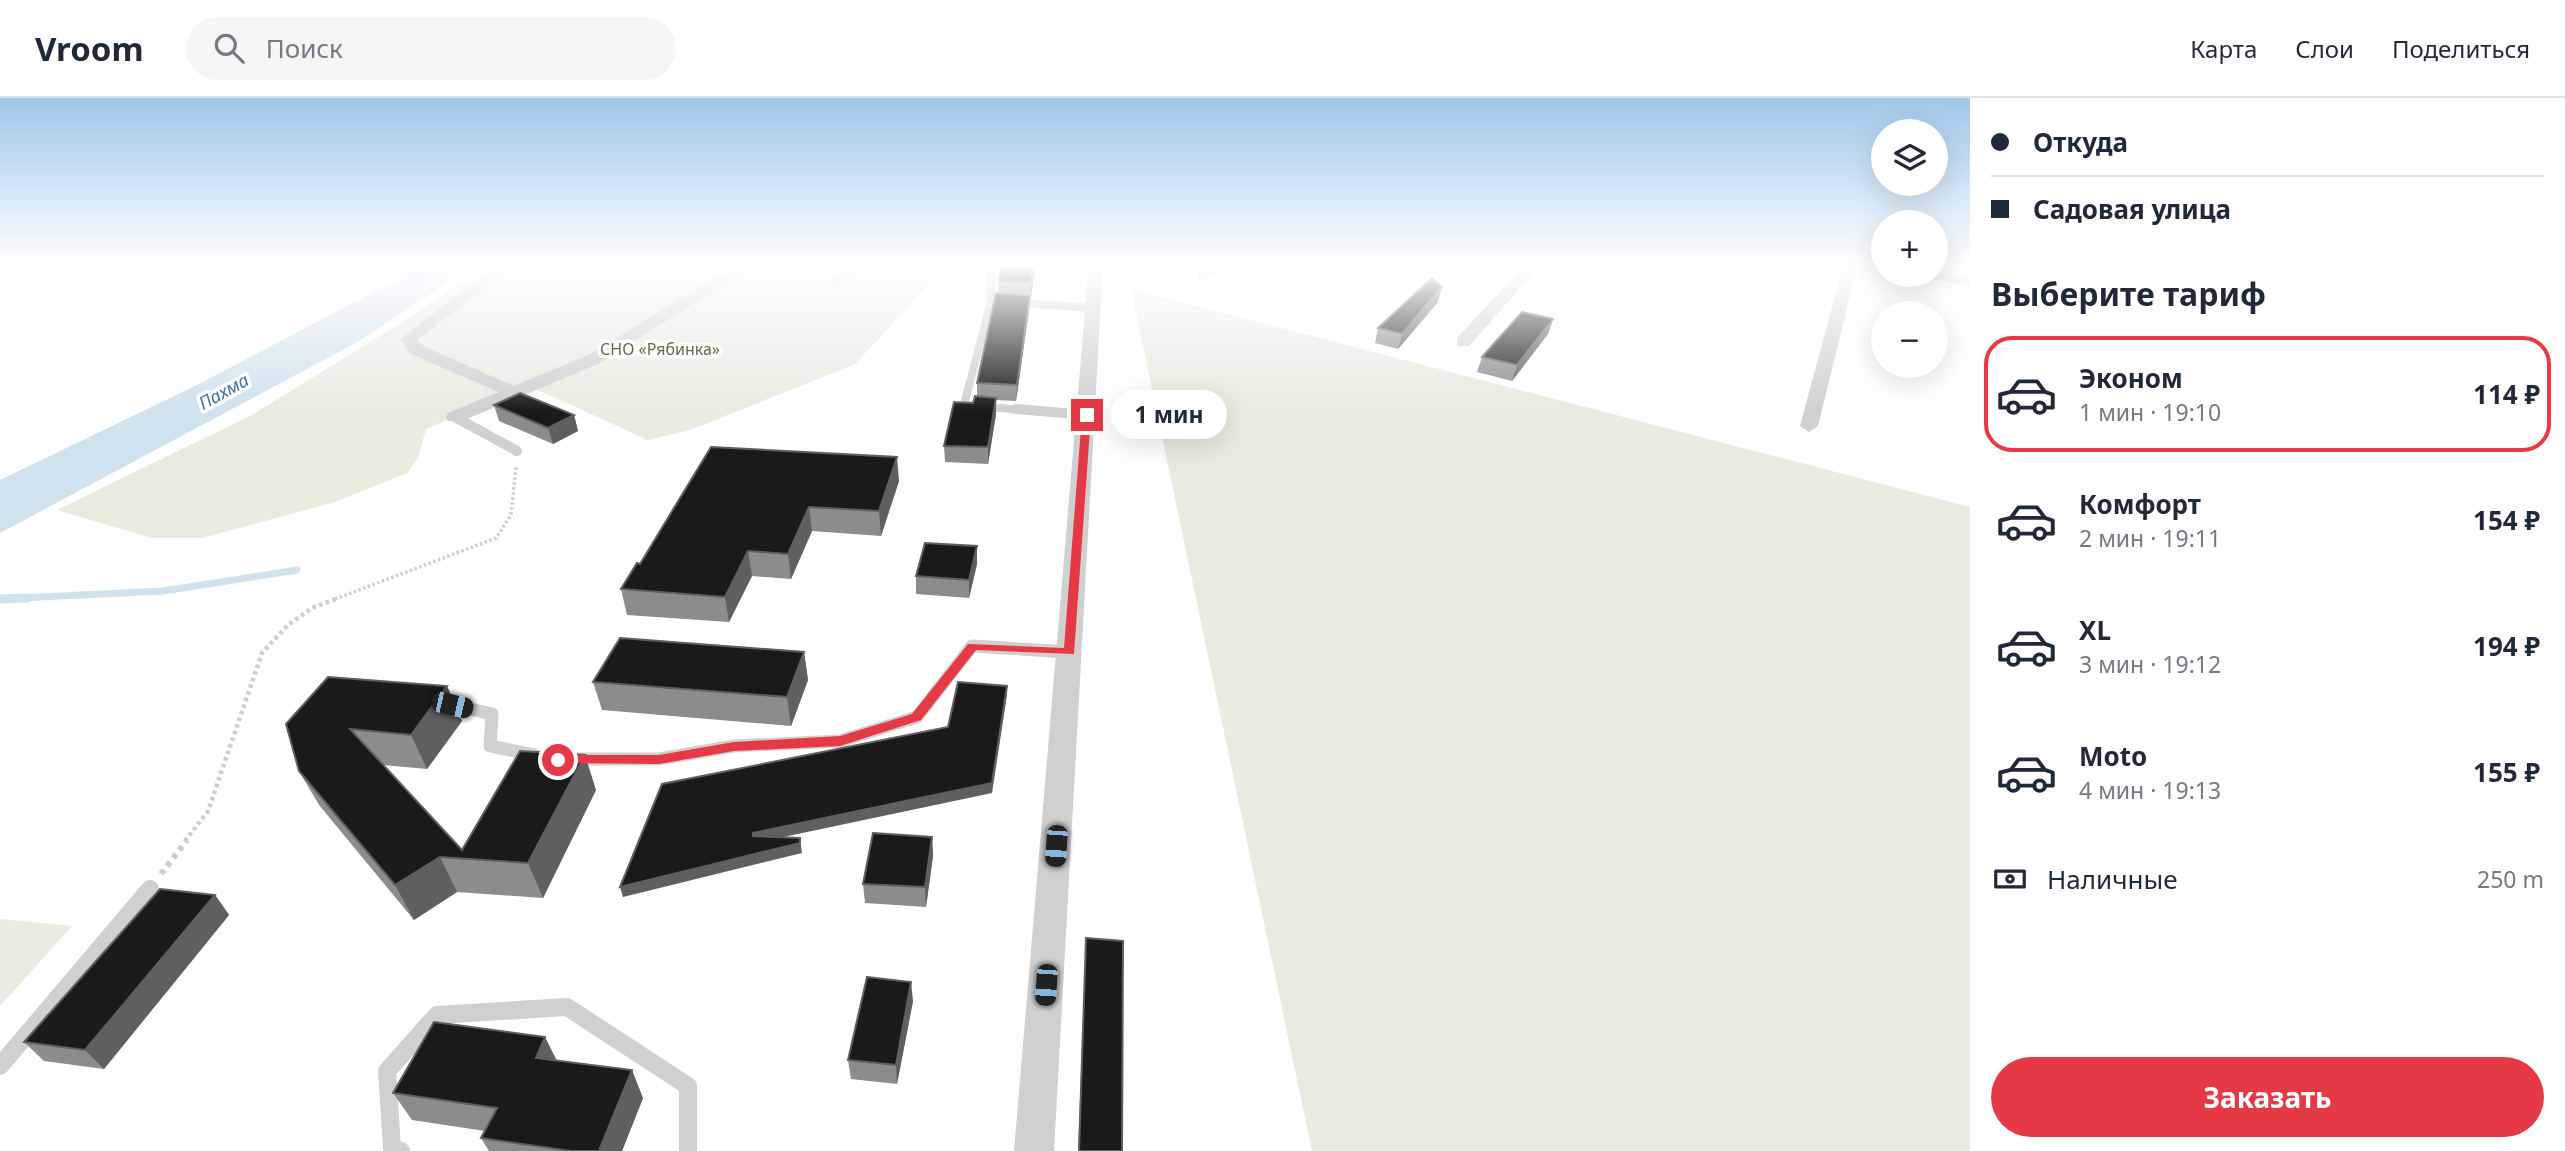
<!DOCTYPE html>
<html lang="ru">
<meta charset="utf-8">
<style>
:root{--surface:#fff;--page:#f6f6f7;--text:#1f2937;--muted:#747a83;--line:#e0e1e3;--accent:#e63946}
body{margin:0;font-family:"Noto Sans",sans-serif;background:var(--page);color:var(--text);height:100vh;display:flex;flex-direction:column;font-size:26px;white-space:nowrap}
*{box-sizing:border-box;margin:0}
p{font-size:23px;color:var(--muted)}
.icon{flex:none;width:38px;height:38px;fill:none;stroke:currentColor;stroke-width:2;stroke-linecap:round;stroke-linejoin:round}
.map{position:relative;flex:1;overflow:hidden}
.drawer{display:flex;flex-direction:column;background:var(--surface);width:595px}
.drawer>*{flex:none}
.guide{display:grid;align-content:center;height:154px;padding:0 21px;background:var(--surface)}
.buttons{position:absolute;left:1871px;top:21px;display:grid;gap:14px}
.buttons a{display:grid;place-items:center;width:77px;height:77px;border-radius:50%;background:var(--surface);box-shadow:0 7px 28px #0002;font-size:35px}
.end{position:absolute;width:32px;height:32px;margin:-16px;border:9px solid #e63946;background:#fff;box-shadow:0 0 0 4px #fff}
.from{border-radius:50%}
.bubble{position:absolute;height:49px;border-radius:24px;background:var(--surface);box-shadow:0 7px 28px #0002;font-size:23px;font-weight:700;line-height:49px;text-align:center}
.car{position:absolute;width:21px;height:42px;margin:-21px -10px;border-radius:9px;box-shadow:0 0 5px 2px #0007;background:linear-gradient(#222 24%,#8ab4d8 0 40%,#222 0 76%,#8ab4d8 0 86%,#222 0)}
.guide b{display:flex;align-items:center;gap:24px;height:66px;font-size:26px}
.guide b+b{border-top:2px solid var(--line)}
.guide i{width:18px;height:18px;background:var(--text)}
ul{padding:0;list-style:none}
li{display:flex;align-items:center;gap:21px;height:116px;margin:0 14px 10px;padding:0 7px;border:4px solid transparent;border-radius:28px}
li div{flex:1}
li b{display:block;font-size:26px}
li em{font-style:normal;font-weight:700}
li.current{border-color:var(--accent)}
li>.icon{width:63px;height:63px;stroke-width:1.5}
h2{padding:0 21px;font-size:32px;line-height:84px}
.pay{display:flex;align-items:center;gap:18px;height:77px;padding:0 21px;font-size:26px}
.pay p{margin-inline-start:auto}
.cta{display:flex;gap:14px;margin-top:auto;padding:14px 21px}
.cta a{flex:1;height:80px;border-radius:42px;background:var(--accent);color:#fff;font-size:28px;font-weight:700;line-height:80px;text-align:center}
header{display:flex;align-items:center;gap:42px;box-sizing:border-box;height:98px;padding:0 35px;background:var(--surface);border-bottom:2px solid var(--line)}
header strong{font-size:33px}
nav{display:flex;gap:38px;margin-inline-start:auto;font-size:24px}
.search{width:490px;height:63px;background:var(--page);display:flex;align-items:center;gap:18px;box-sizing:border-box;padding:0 24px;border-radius:38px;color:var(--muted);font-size:26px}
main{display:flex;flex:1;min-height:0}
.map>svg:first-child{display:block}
.green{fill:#e6ecdf}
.water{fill:#cfe2ee}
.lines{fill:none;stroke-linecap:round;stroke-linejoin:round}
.stream-far1{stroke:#cfe2ee;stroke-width:7}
.stream{stroke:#cfe2ee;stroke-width:9}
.path-far2{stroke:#cdcdcd;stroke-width:3.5;stroke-dasharray:2.5 2.5;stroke-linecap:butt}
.path-far1{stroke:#cdcdcd;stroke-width:4.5;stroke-dasharray:3.5 3.5;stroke-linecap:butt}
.path{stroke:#cdcdcd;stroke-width:6;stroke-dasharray:5 5;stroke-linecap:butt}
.service-far3{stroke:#d0d0d0;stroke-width:8}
.service-far2{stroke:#d0d0d0;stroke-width:10}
.service-far1{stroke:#d0d0d0;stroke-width:13}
.service{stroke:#d0d0d0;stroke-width:18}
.minor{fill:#d0d0d0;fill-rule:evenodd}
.wall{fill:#8c8c8c}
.shaded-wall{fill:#5f5f5f}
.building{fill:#1a1a1a;stroke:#5f5f5f;stroke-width:2}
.route{fill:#e63946}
.labels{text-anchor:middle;stroke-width:7;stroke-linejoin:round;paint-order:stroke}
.far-park-label{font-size:16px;fill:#56703f;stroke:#fff}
.far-water-label{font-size:18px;font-style:italic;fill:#3f7597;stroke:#fff}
</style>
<header>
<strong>Vroom</strong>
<div class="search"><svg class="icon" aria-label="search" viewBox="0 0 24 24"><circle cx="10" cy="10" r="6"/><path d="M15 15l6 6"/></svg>Поиск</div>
<nav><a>Карта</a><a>Слои</a><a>Поделиться</a></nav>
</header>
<main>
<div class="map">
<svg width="1970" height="1053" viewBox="0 0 1970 1053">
<rect width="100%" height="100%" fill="#fff"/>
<g class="green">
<path d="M488 165H949L855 266 690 332 648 342 527 287 426 331 418 360 407 375 335 404 202 440H152L57 412 252 317 417 215Z"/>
<path d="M1131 191 1970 409V1053H1312Z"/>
<path d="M0 821 72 828 0 908Z"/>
</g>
<path class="water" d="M418 165H477L361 242 0 435V382L193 289 391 185Z"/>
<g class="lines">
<path class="stream-far1" d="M0 501 163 493 297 472"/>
<path class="stream" d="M0 501 28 500"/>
<path class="path-far2" d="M335 501 496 440 511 417 516 369"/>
<path class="path-far1" d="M185 743 208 713 262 555 288 527 312 510 339 500"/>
<path class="path" d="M161 776 187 742"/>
<g class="service-far3">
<path d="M805 165 852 173"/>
<path d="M990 165 991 203"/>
<path d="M835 186 863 165"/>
<path d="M1037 313 964 307 991 203 1094 210"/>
</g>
<g class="service-far2">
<path d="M1016 311 1087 317"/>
<path d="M455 319 517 353"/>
</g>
<g class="service-far1">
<path d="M439 604 492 616 490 648 535 657"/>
<path d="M570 661H659L734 648 840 643 917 619 972 548 1069 554"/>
</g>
<g class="service">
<path d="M0 968 150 791"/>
<path d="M401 1053 392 1050 387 973 437 917 567 909 688 988V1053"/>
</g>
<g class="minor">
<path d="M500 165H517L417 242 423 248 514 288 588 257 740 165H758L600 265 462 323H448L446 319 448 315 499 294 411 256 400 241Z"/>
<path d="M1089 165H1103L1054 1053H1014Z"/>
<path d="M1211 165H1228L1208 181H1198V175Z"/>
<path d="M1527 165H1542L1469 248H1457V240Z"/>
<path d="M1844 165H1858L1818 328 1809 334 1800 328Z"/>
<path d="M1862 165H1883V172L1864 168Z"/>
<path d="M1936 173 1970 180V188L1931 181 1924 177H1936Z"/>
</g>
</g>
<g class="wall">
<path d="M1002 165H1036L1031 199H1029V212L1016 303 996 302V316L988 366 945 364 944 348 977 298V285L998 195 999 183Z"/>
<path d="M1438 204 1398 251 1375 245 1378 230Z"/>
<path d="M1553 221 1548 236 1512 283 1477 274 1482 259Z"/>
<path d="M494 307 574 317 578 333 553 346 499 323Z"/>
<path d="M711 349 899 383 881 438 812 433 791 481 752 478 729 524 627 517 621 491 640 466Z"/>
<path d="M977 448V466L969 500 916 496V478Z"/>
<path d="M804 554 808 582 791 628 602 612 593 584Z"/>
<path d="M447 588 462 623 427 671 383 667 462 752 596 692 543 800 457 794 414 822 319 707 299 673 286 626Z"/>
<path d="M932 739 933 758 926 809 865 805 863 786Z"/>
<path d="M215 797 229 817 104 971 44 963 24 944Z"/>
<path d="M1086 840 1122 1053H1078Z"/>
<path d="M913 903 897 986 851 981 848 962Z"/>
<path d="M557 962 643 1000 622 1053H489L481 1040 485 1033 412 1022 393 995Z"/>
</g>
<g class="shaded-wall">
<path d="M1034 165H1036L1031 199V185Z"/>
<path d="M1442 189 1438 204 1398 251 1402 236Z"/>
<path d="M1030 198 1029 212 1016 303 1017 287Z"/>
<path d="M1553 221 1548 236 1512 283 1517 267Z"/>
<path d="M996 300V316L988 366V349Z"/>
<path d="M574 317 578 333 553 346 548 330Z"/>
<path d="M897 359 899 383 881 438 879 413Z"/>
<path d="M809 409 812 433 791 481 788 456Z"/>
<path d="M977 448V466L969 500V482Z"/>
<path d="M748 453 752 478 729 524 725 499Z"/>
<path d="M804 554 808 582 791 628 787 599Z"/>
<path d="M447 588 462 623 427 671 411 637Z"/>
<path d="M1007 588V597L992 695 755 745 753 735 992 685Z"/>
<path d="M585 657 596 692 543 800 528 765Z"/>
<path d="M932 739 933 758 926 809 925 789Z"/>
<path d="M800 740 802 755 623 799 620 789Z"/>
<path d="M440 759 457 794 414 822 395 787Z"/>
<path d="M215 797 229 817 104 971 85 952Z"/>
<path d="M911 884 913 903 897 986 896 967Z"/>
<path d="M545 939 559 967 536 960Z"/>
<path d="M632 972 643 1000 622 1053H599Z"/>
</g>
<g class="building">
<path d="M1002 165H1034L1031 185 999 183Z"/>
<path d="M1432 180 1442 189 1402 236 1378 230Z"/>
<path d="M996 195 1030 198 1017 287 977 285Z"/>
<path d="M1522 214 1553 221 1517 267 1482 259Z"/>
<path d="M520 295 574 317 548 330 494 307Z"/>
<path d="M975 298 996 300 988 349 944 348 954 304 973 305Z"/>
<path d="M711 349 897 359 879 413 809 409 788 456 748 453 725 499 621 491 637 465 640 466Z"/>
<path d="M925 445 977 448 969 482 916 478Z"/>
<path d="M620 540 804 554 787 599 593 584Z"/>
<path d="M328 579 447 588 411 637 350 631 462 752 520 653 585 657 528 765 440 759 395 787 299 673 286 626Z"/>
<path d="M958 584 1007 588 992 685 753 735V738L800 740V745L620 789 662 686 948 629Z"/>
<path d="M873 735 932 739 925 789 863 786Z"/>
<path d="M160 791 215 797 85 952 24 944Z"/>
<path d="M1086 840 1123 843 1122 1053H1079Z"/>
<path d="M867 879 911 884 896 967 848 962Z"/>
<path d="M434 924 545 939 536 960 632 972 599 1053H571L481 1040 497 1010 393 995Z"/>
</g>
<linearGradient id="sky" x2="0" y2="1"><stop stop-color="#9ec6ea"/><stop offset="0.53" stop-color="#fff"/><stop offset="1" stop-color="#fff" stop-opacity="0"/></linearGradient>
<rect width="1970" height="313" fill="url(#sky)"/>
<path class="route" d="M1087 314 1091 317 1074 556 976 552 921 622 840 648 734 653 659 666 553 665 551 662 558 657H659L734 644 840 638 912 616 968 546 1064 550 1082 317Z"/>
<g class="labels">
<g class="far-park-label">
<text x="660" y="257">СНО «Рябинка»</text>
</g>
<g class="far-water-label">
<text transform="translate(224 294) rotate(-29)" y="6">Пахма</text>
</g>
</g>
</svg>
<div class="buttons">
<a><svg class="icon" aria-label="layers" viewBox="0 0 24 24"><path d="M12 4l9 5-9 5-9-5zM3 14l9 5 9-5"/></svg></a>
<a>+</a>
<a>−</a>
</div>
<i class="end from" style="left:558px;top:662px"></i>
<i class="end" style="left:1087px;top:317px"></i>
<div class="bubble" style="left:1111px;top:292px;width:116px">1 мин</div>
<i class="car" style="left:452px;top:607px;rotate:103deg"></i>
<i class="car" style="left:1056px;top:748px;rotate:184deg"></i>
<i class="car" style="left:1046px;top:887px;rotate:184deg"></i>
</div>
<section class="drawer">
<div class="guide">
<b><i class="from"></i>Откуда</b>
<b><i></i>Садовая улица</b>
</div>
<h2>Выберите тариф</h2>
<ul>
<li class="current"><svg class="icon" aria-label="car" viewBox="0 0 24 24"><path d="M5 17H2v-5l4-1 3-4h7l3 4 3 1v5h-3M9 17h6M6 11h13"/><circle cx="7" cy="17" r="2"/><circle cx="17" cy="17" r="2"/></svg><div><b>Эконом</b><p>1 мин · 19:10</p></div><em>114 ₽</em></li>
<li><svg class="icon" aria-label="car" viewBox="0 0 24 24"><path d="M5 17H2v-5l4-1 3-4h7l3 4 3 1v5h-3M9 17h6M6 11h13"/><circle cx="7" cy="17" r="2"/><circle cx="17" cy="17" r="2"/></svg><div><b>Комфорт</b><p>2 мин · 19:11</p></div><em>154 ₽</em></li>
<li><svg class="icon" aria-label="car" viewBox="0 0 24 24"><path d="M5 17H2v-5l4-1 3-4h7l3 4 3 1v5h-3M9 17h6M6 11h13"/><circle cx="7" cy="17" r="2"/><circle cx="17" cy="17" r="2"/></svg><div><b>XL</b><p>3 мин · 19:12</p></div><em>194 ₽</em></li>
<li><svg class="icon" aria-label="car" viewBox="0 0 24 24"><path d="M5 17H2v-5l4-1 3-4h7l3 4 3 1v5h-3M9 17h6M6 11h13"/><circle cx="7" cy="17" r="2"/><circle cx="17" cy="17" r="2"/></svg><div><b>Moto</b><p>4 мин · 19:13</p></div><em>155 ₽</em></li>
</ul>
<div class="pay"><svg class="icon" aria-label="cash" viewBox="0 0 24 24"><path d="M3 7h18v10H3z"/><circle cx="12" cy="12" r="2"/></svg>Наличные<p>250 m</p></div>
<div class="cta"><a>Заказать</a></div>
</section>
</main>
